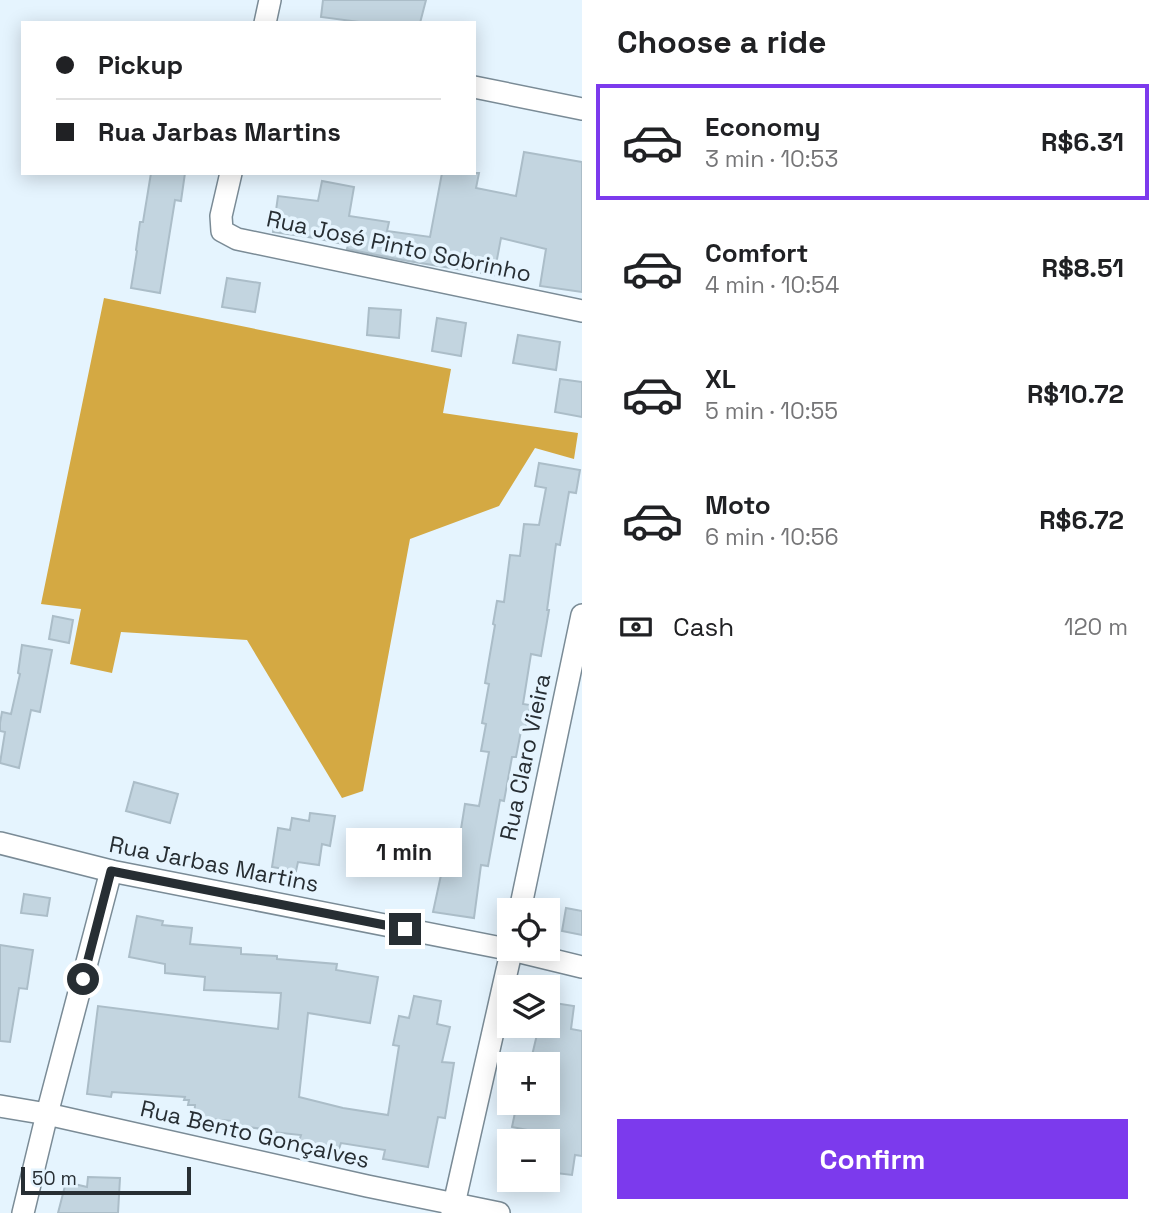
<!DOCTYPE html>
<meta charset="utf-8">
<style>
:root{--surface:#fff;--page:#f6f6f6;--text:#202124;--muted:#757577;--line:#e0e0e0;--accent:#7c3aed}
body{margin:0;font-family:"Space Grotesk",sans-serif;background:var(--page);color:var(--text);height:100vh;display:flex;flex-direction:column;font-size:26px;white-space:nowrap}
*{box-sizing:border-box;margin:0}
p{font-size:23px;color:var(--muted)}
.icon{flex:none;width:38px;height:38px;fill:none;stroke:currentColor;stroke-width:2;stroke-linecap:round;stroke-linejoin:round}
.map{position:relative;flex:1;overflow:hidden}
.drawer{display:flex;flex-direction:column;background:var(--surface);width:581px}
.drawer>*{flex:none}
.guide{position:absolute;left:21px;top:21px;width:455px;height:154px;border-radius:0px;box-shadow:0 4px 18px #0003;display:grid;align-content:center;height:154px;padding:0 35px;background:var(--surface)}
.buttons{position:absolute;left:497px;top:898px;display:grid;gap:14px}
.buttons a{display:grid;place-items:center;width:63px;height:63px;border-radius:0px;background:var(--surface);box-shadow:0 4px 18px #0003;font-size:35px}
.scale{position:absolute;left:21px;bottom:18px;width:170px;box-sizing:border-box;padding-left:7px;border:4px solid #272e33;border-top:0;font-size:19px;line-height:24px;white-space:nowrap;color:#272e33;-webkit-text-stroke:5px #e5f4fe;paint-order:stroke}
.end{position:absolute;width:32px;height:32px;margin:-16px;border:9px solid #272e33;background:#fff;box-shadow:0 0 0 4px #fff}
.from{border-radius:50%}
.bubble{position:absolute;height:49px;border-radius:0px;background:var(--surface);box-shadow:0 4px 18px #0003;font-size:23px;font-weight:600;line-height:49px;text-align:center}
.guide b{display:flex;align-items:center;gap:24px;height:66px;font-size:26px}
.guide b+b{border-top:2px solid var(--line)}
.guide i{width:18px;height:18px;background:var(--text)}
ul{padding:0;list-style:none}
li{display:flex;align-items:center;gap:21px;height:116px;margin:0 14px 10px;padding:0 21px;border:4px solid transparent;border-radius:0px}
li div{flex:1}
li b{display:block;font-size:26px}
li em{font-style:normal;font-weight:600}
li.current{border-color:var(--accent)}
li>.icon{width:63px;height:63px;stroke-width:1.5}
h2{padding:0 35px;font-size:32px;line-height:84px}
.pay{display:flex;align-items:center;gap:18px;height:77px;padding:0 35px;font-size:26px}
.pay p{margin-inline-start:auto}
.primary-button{display:flex;gap:14px;margin-top:auto;padding:14px 35px}
.primary-button a{flex:1;height:80px;border-radius:0px;background:var(--accent);color:#fff;font-size:28px;font-weight:600;line-height:80px;text-align:center}
main{display:flex;flex:1;min-height:0}
.map>svg:first-child{display:block}
.forest{fill:#d4a943}
.building{fill:#c3d5e0;stroke:#abbdc8;stroke-width:2}
.lines{fill:none;stroke-linecap:round;stroke-linejoin:round}
.minor-casing{stroke:#7a8b96;stroke-width:24}
.minor{stroke:#fff;stroke-width:21}
.route{stroke:#272e33;stroke-width:9}
.labels{text-anchor:middle;stroke-width:7;stroke-linejoin:round;paint-order:stroke}
.street-label{font-size:23px;fill:#272e33;stroke:#e5f4fe}
</style>
<main>
<div class="map">
<svg width="582" height="1213" viewBox="0 0 582 1213">
<rect width="100%" height="100%" fill="#e5f4fe"/>
<path class="forest" d="M104 298 451 369 443 413 578 433 574 459 535 448 499 506 410 539 363 791 342 798 247 640 121 632 112 673 70 664 81 609 41 604Z"/>
<g class="building">
<path d="M323 0H426L420 23H367L321 17Z"/>
<path d="M524 152 582 162V292L540 286 546 249 501 238 494 275 402 260 347 249 348 245 315 238 273 232 278 196 318 201 322 181 354 187 349 216 389 222 387 231 430 237 442 173H479L476 188 516 196Z"/>
<path d="M151 173H185L181 201 175 200 160 293 131 288 137 251 136 250 140 222H143Z"/>
<path d="M227 278 260 283 255 312 222 307Z"/>
<path d="M369 308 401 310 399 338 367 335Z"/>
<path d="M437 318 466 323 461 356 432 351Z"/>
<path d="M518 335 560 342 556 370 513 363Z"/>
<path d="M560 379 582 382V417L555 412Z"/>
<path d="M539 463 580 470 576 493 569 492 560 545 556 544 547 610H549L541 656 531 654 523 704 530 705 525 731H521L516 757H512L504 801 500 800 488 866 481 865 474 918 433 912 446 852 457 854 465 804 479 806 489 752 481 751 486 724 482 723 489 684 485 683 495 625 493 624 497 601 504 602 510 555 520 556 524 524 539 525 546 488 535 486Z"/>
<path d="M53 616 73 620 69 643 49 639Z"/>
<path d="M22 645 52 650 40 712 31 710 19 768 0 763 5 732 0 731V723L2 712 11 714 20 674 18 673Z"/>
<path d="M134 782 178 794 170 823 126 811Z"/>
<path d="M310 813 335 816 330 846 322 844 319 865 298 862 296 871 272 867 278 828 290 830 292 818 309 821Z"/>
<path d="M24 894 50 898 47 916 21 913Z"/>
<path d="M566 908 582 911V935L562 931Z"/>
<path d="M137 916 163 921 162 925 192 928 190 944 241 948V954L277 956V959L337 964 336 970 378 977 370 1023 308 1013 299 1097 343 1108 388 1115 399 1046 393 1045 399 1016 409 1018 414 996 441 1001 437 1024 450 1027 442 1062 454 1063 445 1118 438 1117 428 1167 383 1159 385 1150 341 1143 338 1152 299 1141 301 1135 263 1131V1129L231 1125 232 1121 194 1118 195 1105H188L189 1100H184L185 1097 112 1092 111 1097 87 1094 98 1006 278 1029 281 993 204 990 205 977 165 973V964L129 957Z"/>
<path d="M0 945 33 950 27 989 19 988 10 1042 0 1041Z"/>
<path d="M548 1002 574 1006 571 1029 582 1031V1156L575 1155 572 1175 548 1172V1134L512 1127 517 1103 548 1109V1064H530L539 1026H548Z"/>
<path d="M88 1177 120 1178 118 1213H58L66 1182 87 1187Z"/>
</g>
<g class="lines">
<g class="minor-casing">
<g id="minor">
<path d="M265 23 270 0"/>
<path d="M474 87 582 109"/>
<path d="M231 173 221 216 222 231 237 239 582 311"/>
<path d="M0 843 111 871 512 950 582 967"/>
<path d="M520 910 582 615"/>
<path d="M0 1106 47 1114 367 1186 499 1213"/>
<path d="M23 1213 47 1114 111 871"/>
<path d="M452 1213 512 948"/>
</g>
</g>
<use href="#minor" class="minor"/>
</g>
<g class="lines">
<path class="route" d="M83 979 111 871 405 929"/>
</g>
<g class="labels">
<g class="street-label">
<text transform="translate(399 246) rotate(12)" y="8">Rua José Pinto Sobrinho</text>
<text transform="translate(525 757) rotate(-78)" y="8">Rua Claro Vieira</text>
<text transform="translate(214 864) rotate(11)" y="8">Rua Jarbas Martins</text>
<text transform="translate(255 1134) rotate(13)" y="8">Rua Bento Gonçalves</text>
</g>
</g>
</svg>
<div class="buttons">
<a><svg class="icon" aria-label="locate" viewBox="0 0 24 24"><circle cx="12" cy="12" r="6"/><path d="M12 2v4M12 18v4M2 12h4M18 12h4"/></svg></a>
<a><svg class="icon" aria-label="layers" viewBox="0 0 24 24"><path d="M12 4l9 5-9 5-9-5zM3 14l9 5 9-5"/></svg></a>
<a>+</a>
<a>−</a>
</div>
<div class="scale">50 m</div>
<i class="end from" style="left:83px;top:979px"></i>
<i class="end" style="left:405px;top:929px"></i>
<div class="bubble" style="left:346px;top:828px;width:116px">1 min</div>
<div class="guide">
<b><i class="from"></i>Pickup</b>
<b><i></i>Rua Jarbas Martins</b>
</div>
</div>
<section class="drawer">
<h2>Choose a ride</h2>
<ul>
<li class="current"><svg class="icon" aria-label="car" viewBox="0 0 24 24"><path d="M5 17H2v-5l4-1 3-4h7l3 4 3 1v5h-3M9 17h6M6 11h13"/><circle cx="7" cy="17" r="2"/><circle cx="17" cy="17" r="2"/></svg><div><b>Economy</b><p>3 min · 10:53</p></div><em>R$6.31</em></li>
<li><svg class="icon" aria-label="car" viewBox="0 0 24 24"><path d="M5 17H2v-5l4-1 3-4h7l3 4 3 1v5h-3M9 17h6M6 11h13"/><circle cx="7" cy="17" r="2"/><circle cx="17" cy="17" r="2"/></svg><div><b>Comfort</b><p>4 min · 10:54</p></div><em>R$8.51</em></li>
<li><svg class="icon" aria-label="car" viewBox="0 0 24 24"><path d="M5 17H2v-5l4-1 3-4h7l3 4 3 1v5h-3M9 17h6M6 11h13"/><circle cx="7" cy="17" r="2"/><circle cx="17" cy="17" r="2"/></svg><div><b>XL</b><p>5 min · 10:55</p></div><em>R$10.72</em></li>
<li><svg class="icon" aria-label="car" viewBox="0 0 24 24"><path d="M5 17H2v-5l4-1 3-4h7l3 4 3 1v5h-3M9 17h6M6 11h13"/><circle cx="7" cy="17" r="2"/><circle cx="17" cy="17" r="2"/></svg><div><b>Moto</b><p>6 min · 10:56</p></div><em>R$6.72</em></li>
</ul>
<div class="pay"><svg class="icon" aria-label="cash" viewBox="0 0 24 24"><path d="M3 7h18v10H3z"/><circle cx="12" cy="12" r="2"/></svg>Cash<p>120 m</p></div>
<div class="primary-button"><a>Confirm</a></div>
</section>
</main>
